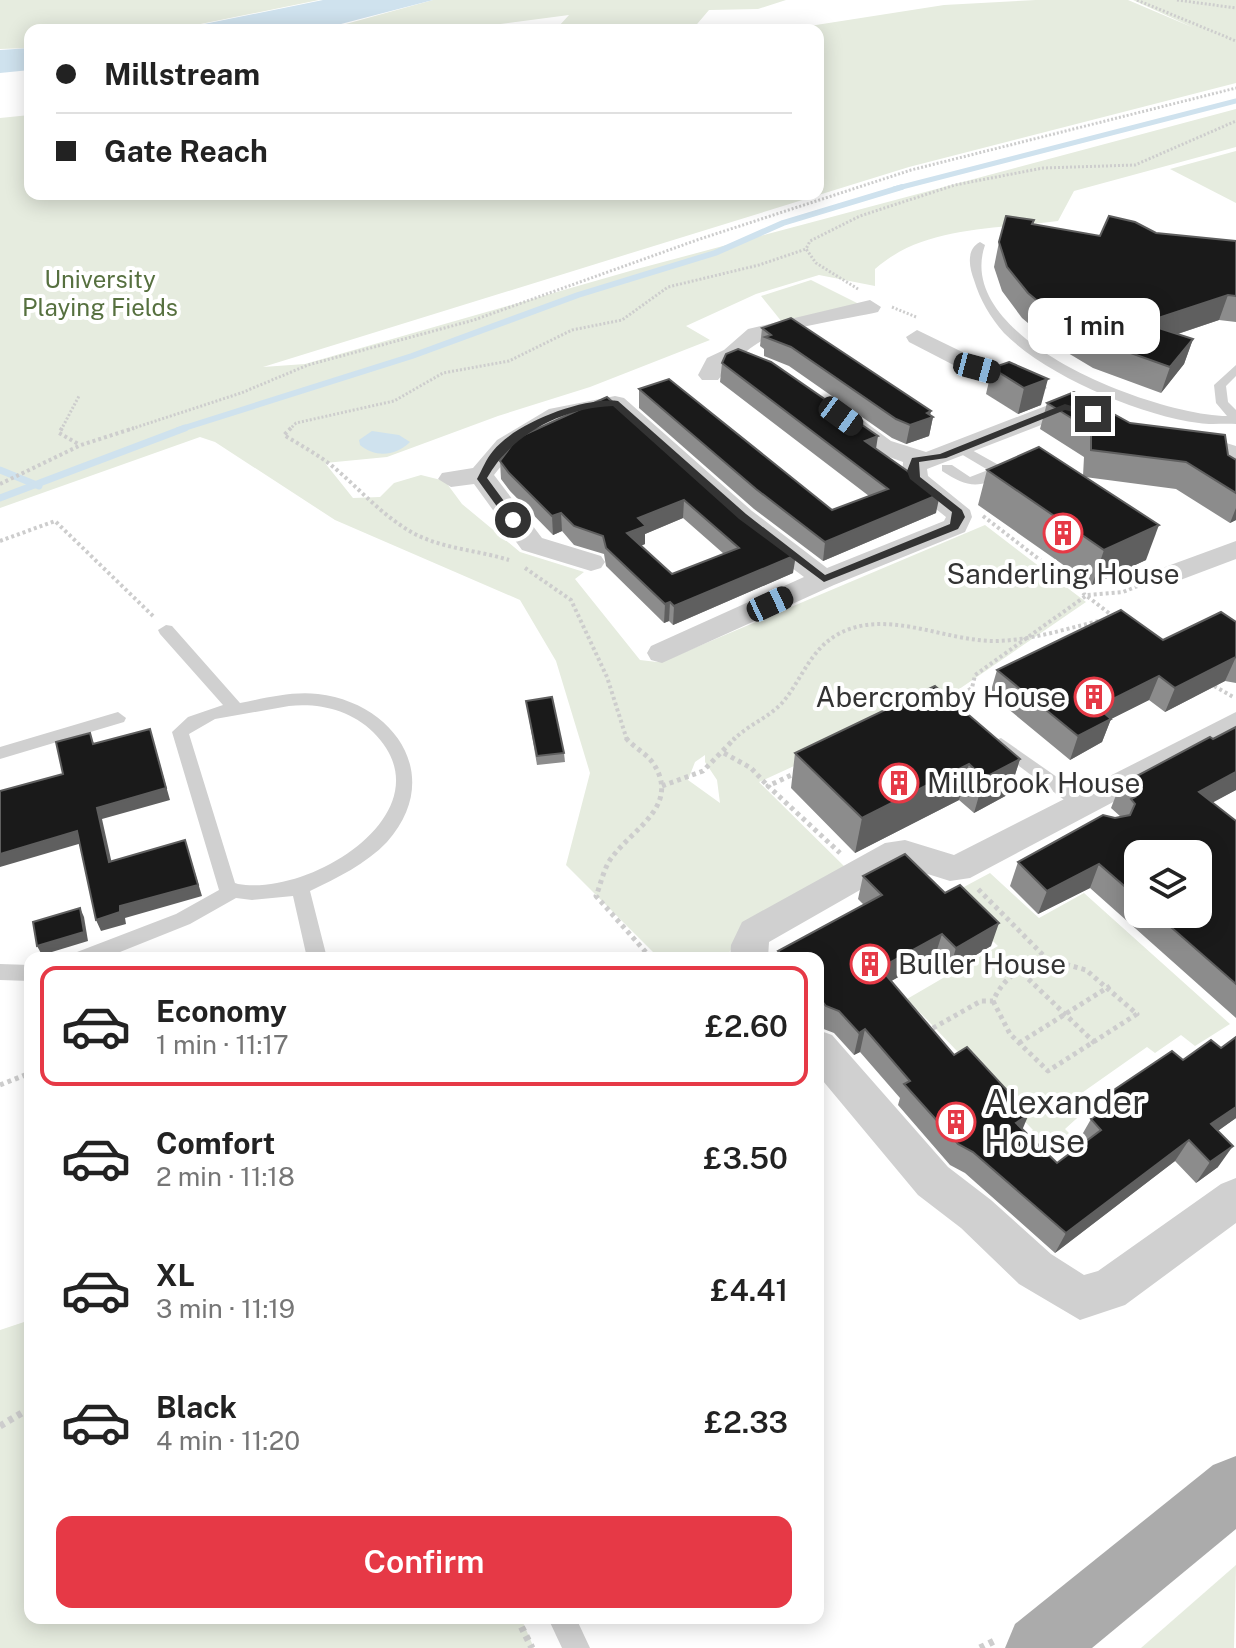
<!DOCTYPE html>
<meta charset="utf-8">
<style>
:root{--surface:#fff;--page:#f2f2f2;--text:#222;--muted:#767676;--line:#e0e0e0;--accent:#e63946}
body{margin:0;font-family:"Public Sans",sans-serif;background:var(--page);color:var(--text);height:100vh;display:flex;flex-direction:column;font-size:30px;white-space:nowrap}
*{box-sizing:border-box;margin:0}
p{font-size:26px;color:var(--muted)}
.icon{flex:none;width:44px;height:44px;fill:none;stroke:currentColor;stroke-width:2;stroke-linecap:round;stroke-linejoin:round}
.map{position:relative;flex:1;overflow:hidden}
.side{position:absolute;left:24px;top:952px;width:800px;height:672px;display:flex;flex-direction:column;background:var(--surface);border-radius:16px;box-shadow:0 4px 20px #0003}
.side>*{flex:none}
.top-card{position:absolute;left:24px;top:24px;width:800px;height:176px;border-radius:16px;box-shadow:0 4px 20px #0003;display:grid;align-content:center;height:176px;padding:0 32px;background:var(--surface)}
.tools{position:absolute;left:1124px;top:840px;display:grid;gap:16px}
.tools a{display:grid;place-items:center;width:88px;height:88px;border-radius:16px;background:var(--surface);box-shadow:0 4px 20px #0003;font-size:40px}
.end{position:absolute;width:36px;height:36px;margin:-18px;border:10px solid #333;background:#fff;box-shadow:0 0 0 4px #fff}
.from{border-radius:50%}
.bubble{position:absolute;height:56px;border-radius:16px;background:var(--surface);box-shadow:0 4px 20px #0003;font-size:26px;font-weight:600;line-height:56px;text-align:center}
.car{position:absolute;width:24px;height:48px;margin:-24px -12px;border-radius:10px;box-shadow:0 0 6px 2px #0007;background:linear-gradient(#222 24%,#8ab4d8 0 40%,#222 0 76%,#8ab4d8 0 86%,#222 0)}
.top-card b{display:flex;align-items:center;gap:28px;height:76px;font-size:30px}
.top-card b+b{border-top:2px solid var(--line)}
.top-card i{width:20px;height:20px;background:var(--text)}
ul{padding:14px 0 0;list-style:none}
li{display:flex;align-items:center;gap:24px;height:120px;margin:0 16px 12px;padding:0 16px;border:4px solid transparent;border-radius:16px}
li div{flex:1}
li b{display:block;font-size:30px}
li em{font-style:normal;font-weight:600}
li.current{border-color:var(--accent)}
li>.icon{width:72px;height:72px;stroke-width:1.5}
.primary-button{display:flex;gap:16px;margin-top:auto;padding:16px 32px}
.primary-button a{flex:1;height:92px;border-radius:16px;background:var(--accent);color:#fff;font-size:32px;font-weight:600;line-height:92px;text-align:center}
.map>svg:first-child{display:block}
.green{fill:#e6ecdf;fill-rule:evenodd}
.water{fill:#cfe2ee}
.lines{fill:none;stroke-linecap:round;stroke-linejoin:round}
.stream-far2{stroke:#cfe2ee;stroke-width:5}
.stream-far1{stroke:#cfe2ee;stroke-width:6}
.stream{stroke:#cfe2ee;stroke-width:7}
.path-far3{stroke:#cdcdcd;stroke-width:3;stroke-dasharray:2 2;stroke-linecap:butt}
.path-far2{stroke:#cdcdcd;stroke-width:4;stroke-dasharray:3 3;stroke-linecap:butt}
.path-far1{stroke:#cdcdcd;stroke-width:5;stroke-dasharray:4 4;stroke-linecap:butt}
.path{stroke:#cdcdcd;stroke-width:7;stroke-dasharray:5 5;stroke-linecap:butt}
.service{fill:#d0d0d0;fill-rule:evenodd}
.minor{fill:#d0d0d0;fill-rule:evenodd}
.primary{fill:#ababab;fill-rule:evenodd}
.wall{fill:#8c8c8c;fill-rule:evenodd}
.shaded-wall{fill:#5f5f5f}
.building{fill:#1a1a1a;stroke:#5f5f5f;stroke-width:2;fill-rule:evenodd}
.route{fill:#333}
.labels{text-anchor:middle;stroke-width:8;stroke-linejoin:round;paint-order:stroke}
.far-park-label{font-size:24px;fill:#56703f;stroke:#fff}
.poi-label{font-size:28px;fill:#333;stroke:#fff;text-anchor:start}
.near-poi-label{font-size:34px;fill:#333;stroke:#fff;text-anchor:start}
</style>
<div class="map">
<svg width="1236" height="1648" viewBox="0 0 1236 1648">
<rect width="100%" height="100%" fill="#fff"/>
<g class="green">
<path d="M0 0H319L171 30H30V48L0 49Z"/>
<path d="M433 0H786L758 9 709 10 692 30H537L559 26 569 15 455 30H324Z"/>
<path d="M1036 0H1128L1194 28 1133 0H1236V83L909 167 263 367 305 364 637 269 1236 109V147L1074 191 1058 221C995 230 925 225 875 269V286L819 275 756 294 686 326 710 340 590 387 498 416 387 457 325 463 353 498 380 497 394 483 421 475 445 481 462 504 520 552 584 572 575 579 640 660 657 662 673 657 985 525 1086 602 952 694 759 782 849 871 741 932 726 958H659L566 865 590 773 556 661 520 600 335 520 215 442 200 437 0 508V118L30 115V194H818V30H784L944 5ZM705 755V762L717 780 720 803 688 780 695 762Z"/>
<path d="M1236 151V203L1170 169Z"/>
<path d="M811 280 859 304 782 322 761 296Z"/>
<path d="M990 873 1039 918 1084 893 1230 1024 1195 1046 1181 1035 1155 1053 1147 1047 1076 1097 1086 1110 1065 1129 1071 1135 1043 1156 1023 1138 1033 1130 907 999 998 946 947 896Z"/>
<path d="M30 1320V1618H521L534 1648H0V1330Z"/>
<path d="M1236 1565 1234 1648H1141Z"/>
</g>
<g class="water">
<path d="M323 0H433L318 30H174Z"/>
<path d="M30 48V70L0 73V50Z"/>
<path d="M372 431 399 435 410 442C396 456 375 458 360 445L359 440Z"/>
</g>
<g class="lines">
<path class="stream-far2" d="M894 189 1236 101"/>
<path class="stream-far1" d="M178 430 412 356 578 295 715 253 783 223 902 187"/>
<g class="stream">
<path d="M0 470 39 486"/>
<path d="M0 498 185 428"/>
</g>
<g class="path-far3">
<path d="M1137 0 1236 41"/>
<path d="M1177 0 1236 8"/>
<path d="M858 289 816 263 806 249 810 241 860 216 955 185 1043 168 1135 165 1236 121"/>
<path d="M892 307 916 317"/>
<path d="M61 430 79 396"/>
<path d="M128 430 241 393 308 365 474 320 697 240 911 170 1236 88"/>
<path d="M289 430 296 423 394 401 443 373 509 361 572 330 622 320 668 287 759 265 806 249"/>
</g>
<g class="path-far2">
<path d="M62 428 59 433 80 445"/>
<path d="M291 428 284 435C300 445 317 454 331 465 359 488 381 515 413 533 443 549 477 550 509 560"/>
<path d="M0 484 81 445 134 428"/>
<path d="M983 516 1114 617"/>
<path d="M0 541 55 521 153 616"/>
<path d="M525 568 571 600 607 677 627 740"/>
<path d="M1209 683 1235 698"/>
<path d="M948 703 972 688 975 675 1087 595 1123 592 1152 580"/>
<path d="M733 740C748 725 768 718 782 703 801 681 809 652 835 636 884 606 944 642 997 641 1032 640 1065 629 1099 621"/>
</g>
<g class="path-far1">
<path d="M626 738C633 747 646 753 653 763 681 805 634 828 613 856 604 866 601 884 596 896L651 958"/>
<path d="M724 753 751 768 768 786"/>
<path d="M798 772 768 786 840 853"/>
<path d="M662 786 703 771 735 738"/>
<path d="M1017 968 1096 1044"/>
<path d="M993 1001 1010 1034 1048 1071 1137 1014 1086 970 1047 959"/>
<path d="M926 1032 981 1001H993C1004 976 1022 967 1047 959L978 889"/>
<path d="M1019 1043 1110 986"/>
<path d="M0 1085 30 1073"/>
</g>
<g class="path">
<path d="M0 1426 30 1408"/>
<path d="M517 1618 532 1648"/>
<path d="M980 1648 994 1641"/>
</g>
<g class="service">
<path d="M980 242 985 245C952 340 1156 415 1227 416L1216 403 1214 385 1236 365V376L1226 386 1228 402 1236 410V424C1224 423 1211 425 1199 423 1139 415 1047 376 1004 333 990 317 980 300 974 280 969 267 966 249 980 242Z"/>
<path d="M961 444 1004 468 1006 471C980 491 967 487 942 471V465H952L970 477 988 470 956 451V445Z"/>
<path d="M166 625 172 626 240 703C266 698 292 691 318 694 395 703 445 777 387 842 366 864 337 878 310 891L327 958H307L293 896 252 900 236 898 190 924 105 958H74L77 952 176 914 219 890 172 732 188 717 223 705 160 634 158 630ZM289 706C320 703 350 710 373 732 451 809 312 897 238 884L235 883 189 734 215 719Z"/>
<path d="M118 712 126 718 124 722 0 759V747Z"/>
<path d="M1001 738 1087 798 1090 803 1087 808H1075L995 748 992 744 995 740Z"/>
<path d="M0 964 30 965V981L0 980Z"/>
<path d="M548 1618H576L590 1648H562Z"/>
</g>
<g class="minor">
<path d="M870 300 881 307 878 312C852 318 783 328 763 340 747 349 728 366 718 380H702L698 375 707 358 724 350 748 329Z"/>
<path d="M917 330 985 363 1043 383 1047 388 1035 395 969 373 909 342 906 337Z"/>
<path d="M615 396 624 398 752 511 827 568 944 521 946 517 906 485 902 479 903 462 873 451 831 420 828 415 831 410H849L891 441 926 452 1056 402 1065 400 1096 408 1099 413 1087 420 1067 415 927 469 928 476 970 510 972 517 965 532 834 585 662 663 651 660 647 653 651 646 804 577 732 523 609 411C564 414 521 438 494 475L542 538 601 556 605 562 601 568 591 571 522 550 474 484 451 487 438 479 442 473 473 468 497 440 549 409Z"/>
<path d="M1184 430 1236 446V462L1175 443 1171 438 1175 433Z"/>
<path d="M1236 541V559L1175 582 1165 579 1161 573 1165 567Z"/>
<path d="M1236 712V737L970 878 950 881 902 866 769 942 768 958H730L731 945 742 922 885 843 905 840 954 855Z"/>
<path d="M818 1030 832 1035 948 1167 991 1200 1051 1254 1084 1275 1098 1271 1221 1184 1236 1178V1223L1125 1305 1080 1320 1019 1284 961 1228 918 1195 818 1075Z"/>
</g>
<path class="primary" d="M1236 1456V1529L1092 1648H1005L1015 1624 1213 1465Z"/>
</g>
<g class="wall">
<path d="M1034 220 1033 225 1100 236 1156 233 1236 241V322L1219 320 1178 334 1193 339 1184 364 1161 393 1093 368 1053 344 1022 318 1002 291 994 267 999 242Z"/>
<path d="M762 328 931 411 930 415 933 417 929 436 906 444 892 438 789 366 764 356V349L760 346Z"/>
<path d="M1009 362 1041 405 1018 414 986 394 992 368Z"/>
<path d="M722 363 876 448 936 513 823 561 754 509 639 408V389L832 510 869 496 720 382Z"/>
<path d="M607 397 793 573 673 625 669 621 664 623 606 566 604 554 574 545 562 531 553 535 510 491 501 479 500 461ZM683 518 724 554 672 574 641 546 645 544V534Z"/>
<path d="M1047 403 1130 423 1228 455 1236 460V520L1230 523 1176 489 1085 477 1146 560 1092 585 978 505 987 470 1083 476 1084 457 1040 429Z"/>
<path d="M1236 622V683L1225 681 1165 712 1149 700 1111 719 1102 742 1070 760 990 694 997 670 1163 640Z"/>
<path d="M526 701 564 753 565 762 537 765Z"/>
<path d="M1236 727V790L1212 802 1236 821V1018L1090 888 1038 914 1010 886 1018 862 1115 818 1121 817 1111 808 1120 785ZM1138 854 1198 914H1138Z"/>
<path d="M795 753 1020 759 1009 794 974 813 959 800 855 853 791 788Z"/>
<path d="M863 876 991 946 949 971 935 956 891 981 954 1055 1023 1129 1057 1163 1083 1144 1079 1140 1091 1119 1100 1113 1111 1092 1183 1060 1221 1048 1236 1037V1118L1217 1131 1218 1167 1196 1183 1175 1161 1055 1253 965 1173 950 1165 898 1105 900 1098 860 1052 854 1055 834 1033 821 1028 818 1024V958H777L778 951 864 905 858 899Z"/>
</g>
<g class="shaded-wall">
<path d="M1228 295 1219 320 1135 348 1143 323Z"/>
<path d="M1193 339 1184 364 1161 393 1170 367Z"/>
<path d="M1048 379 1041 405 1018 414 1024 388Z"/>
<path d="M931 411 929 418 933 417 929 436 906 444 910 425Z"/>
<path d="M878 436 875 455 865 441Z"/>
<path d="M940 494 936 513 823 561 825 542Z"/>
<path d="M684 500 683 518 645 534V544L627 551V533L638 518Z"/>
<path d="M1236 508V520L1230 523Z"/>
<path d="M561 513 562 531 553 535 552 516Z"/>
<path d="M1159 525 1146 560 1092 585 1104 550Z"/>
<path d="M796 555 793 573 673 625 674 606Z"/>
<path d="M670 602 669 621 664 623 665 604Z"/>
<path d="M1236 657 1225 681 1165 712 1175 688Z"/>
<path d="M1159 676 1149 700 1111 719 1102 742 1070 760 1078 736 1097 707Z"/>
<path d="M150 729 170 800 102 819 114 873 109 862 97 808Z"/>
<path d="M1020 759 1009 794 974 813 984 778Z"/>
<path d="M969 764 959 800 855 853 862 818Z"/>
<path d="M1236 772V790L1188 816 1199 792Z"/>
<path d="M77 831 82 843 0 867V854Z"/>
<path d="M185 840 202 896 125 918 126 924 101 931 96 920 120 906Z"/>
<path d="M1099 864 1090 888 1038 914 1047 891Z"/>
<path d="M80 908 84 917 88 941 42 955 37 946Z"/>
<path d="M999 923 991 946 949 971 956 948Z"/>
<path d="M942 934 935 956 874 991 880 968Z"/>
<path d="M865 1029 860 1052 854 1055 859 1033Z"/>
<path d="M1236 1107V1118L1197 1146 1211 1124Z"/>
<path d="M1029 1114 1020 1135 1016 1123Z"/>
<path d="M1189 1140 1175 1161 1055 1253 1066 1233Z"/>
<path d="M1233 1146 1218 1167 1196 1183 1210 1162Z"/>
</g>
<g class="building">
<path d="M1006 216 1034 220 1032 224 1100 236 1109 216 1135 222 1156 233 1236 241V296L1228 295 1143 323 1193 339 1170 367 1100 342 1059 319 1028 293 1007 267 999 242Z"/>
<path d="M791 318 931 411 927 413 933 417 910 425 896 419 791 347 765 337 771 335 762 328Z"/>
<path d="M738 349 771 362 878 436 865 441 940 494 825 542 756 489 639 389 669 379 832 510 888 489 722 363 726 354Z"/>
<path d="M1009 362 1048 379 1024 388 992 368Z"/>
<path d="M1074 392 1130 423 1225 435 1228 455 1236 460V493L1186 462 1091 450V430L1047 403Z"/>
<path d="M607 397 731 507 796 555 674 606 670 602 665 604 606 548 603 536 574 526 561 513 552 516 509 473 500 461 517 438ZM684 500 739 548 672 574 627 533 646 526 638 518Z"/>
<path d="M1039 447 1159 525 1104 550 987 470Z"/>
<path d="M1121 610 1163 640 1221 612 1236 622V657L1175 688 1159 676 1097 707 1111 719 1078 736 997 670Z"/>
<path d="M935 686 1020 759 984 778 969 764 862 818 795 753Z"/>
<path d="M552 697 564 753 537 756 526 701Z"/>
<path d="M1236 727V772L1199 792 1236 821V984L1156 914H1198V854H1138V898L1099 864 1047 891 1018 862 1103 815 1115 818 1130 815 1135 804 1131 799 1135 797 1120 785 1210 737 1213 739Z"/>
<path d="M150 729 166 788 97 808 109 862 185 840 198 885 120 906V912L96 920 77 831 0 854V791L63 774 56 742 90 733 93 744Z"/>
<path d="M905 854 945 893 960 885 999 923 956 948 942 934 880 968 954 1055 967 1047 1029 1114 1016 1123 1057 1163 1101 1130 1091 1119 1120 1101 1111 1092 1172 1051 1183 1060 1211 1040 1221 1048 1236 1037V1107L1211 1124 1233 1146 1210 1162 1189 1140 1066 1233 973 1152 958 1144 904 1084 910 1081 865 1029 859 1033 839 1011 826 1006 818 996V958H785L778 951 882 895 863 876Z"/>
<path d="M80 908 84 932 37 946 33 922Z"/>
</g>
<path class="route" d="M618 401 746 514 825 575 950 524 952 512 910 479 907 471 912 458 940 454 1065 404 1098 414 1093 417 1065 410 946 458 919 462 920 477 962 510 965 517 958 529 824 582 739 519 613 406C562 408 512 434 487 478L518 520 509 523 477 479C482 470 486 459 493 451 515 423 583 397 618 401Z"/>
<defs>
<g id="building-ring" transform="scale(2)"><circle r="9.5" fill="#fff" stroke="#e63946" stroke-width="1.5"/><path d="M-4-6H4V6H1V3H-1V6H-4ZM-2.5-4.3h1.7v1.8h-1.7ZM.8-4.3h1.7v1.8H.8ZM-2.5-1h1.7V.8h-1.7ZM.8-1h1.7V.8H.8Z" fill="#e63946"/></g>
</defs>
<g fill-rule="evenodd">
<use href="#building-ring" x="1063" y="533"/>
<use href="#building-ring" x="1094" y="697"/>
<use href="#building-ring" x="899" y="783"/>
<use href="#building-ring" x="870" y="964"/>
<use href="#building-ring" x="956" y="1122"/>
</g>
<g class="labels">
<g class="far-park-label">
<text x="100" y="288">University<tspan x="100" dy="28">Playing Fields</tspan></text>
</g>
<g class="poi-label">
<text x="1063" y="584" text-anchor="middle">Sanderling House</text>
<text x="1066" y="707" text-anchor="end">Abercromby House</text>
<text x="927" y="793">Millbrook House</text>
<text x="898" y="974">Buller House</text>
</g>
<g class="near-poi-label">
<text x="984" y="1114">Alexander<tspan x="984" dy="39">House</tspan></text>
</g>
</g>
</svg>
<div class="tools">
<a><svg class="icon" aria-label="layers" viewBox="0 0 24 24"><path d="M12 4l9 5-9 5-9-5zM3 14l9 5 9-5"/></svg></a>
</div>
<i class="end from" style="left:513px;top:520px"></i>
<i class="end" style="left:1093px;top:414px"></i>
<div class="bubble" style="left:1028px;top:298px;width:132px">1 min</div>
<i class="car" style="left:977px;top:368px;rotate:105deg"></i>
<i class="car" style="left:841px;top:416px;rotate:126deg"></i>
<i class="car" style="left:770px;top:604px;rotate:65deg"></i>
<div class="top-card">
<b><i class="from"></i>Millstream</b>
<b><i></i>Gate Reach</b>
</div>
<section class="side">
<ul>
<li class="current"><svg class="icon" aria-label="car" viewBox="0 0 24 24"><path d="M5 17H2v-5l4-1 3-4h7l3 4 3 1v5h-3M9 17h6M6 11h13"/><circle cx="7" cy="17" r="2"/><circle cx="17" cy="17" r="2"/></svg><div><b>Economy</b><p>1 min · 11:17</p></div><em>£2.60</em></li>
<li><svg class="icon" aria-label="car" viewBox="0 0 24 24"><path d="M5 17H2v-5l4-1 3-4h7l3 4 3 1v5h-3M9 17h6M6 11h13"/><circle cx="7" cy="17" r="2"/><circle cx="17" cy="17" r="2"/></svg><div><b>Comfort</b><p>2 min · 11:18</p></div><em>£3.50</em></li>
<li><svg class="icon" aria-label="car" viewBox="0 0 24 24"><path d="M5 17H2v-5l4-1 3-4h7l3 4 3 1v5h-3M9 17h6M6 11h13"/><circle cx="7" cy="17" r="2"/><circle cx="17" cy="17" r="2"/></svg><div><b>XL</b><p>3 min · 11:19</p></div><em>£4.41</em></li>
<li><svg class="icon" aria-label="car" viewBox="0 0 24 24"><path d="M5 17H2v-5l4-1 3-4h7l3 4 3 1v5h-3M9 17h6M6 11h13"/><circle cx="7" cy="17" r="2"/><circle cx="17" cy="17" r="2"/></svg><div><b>Black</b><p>4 min · 11:20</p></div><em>£2.33</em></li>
</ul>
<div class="primary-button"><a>Confirm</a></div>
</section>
</div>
